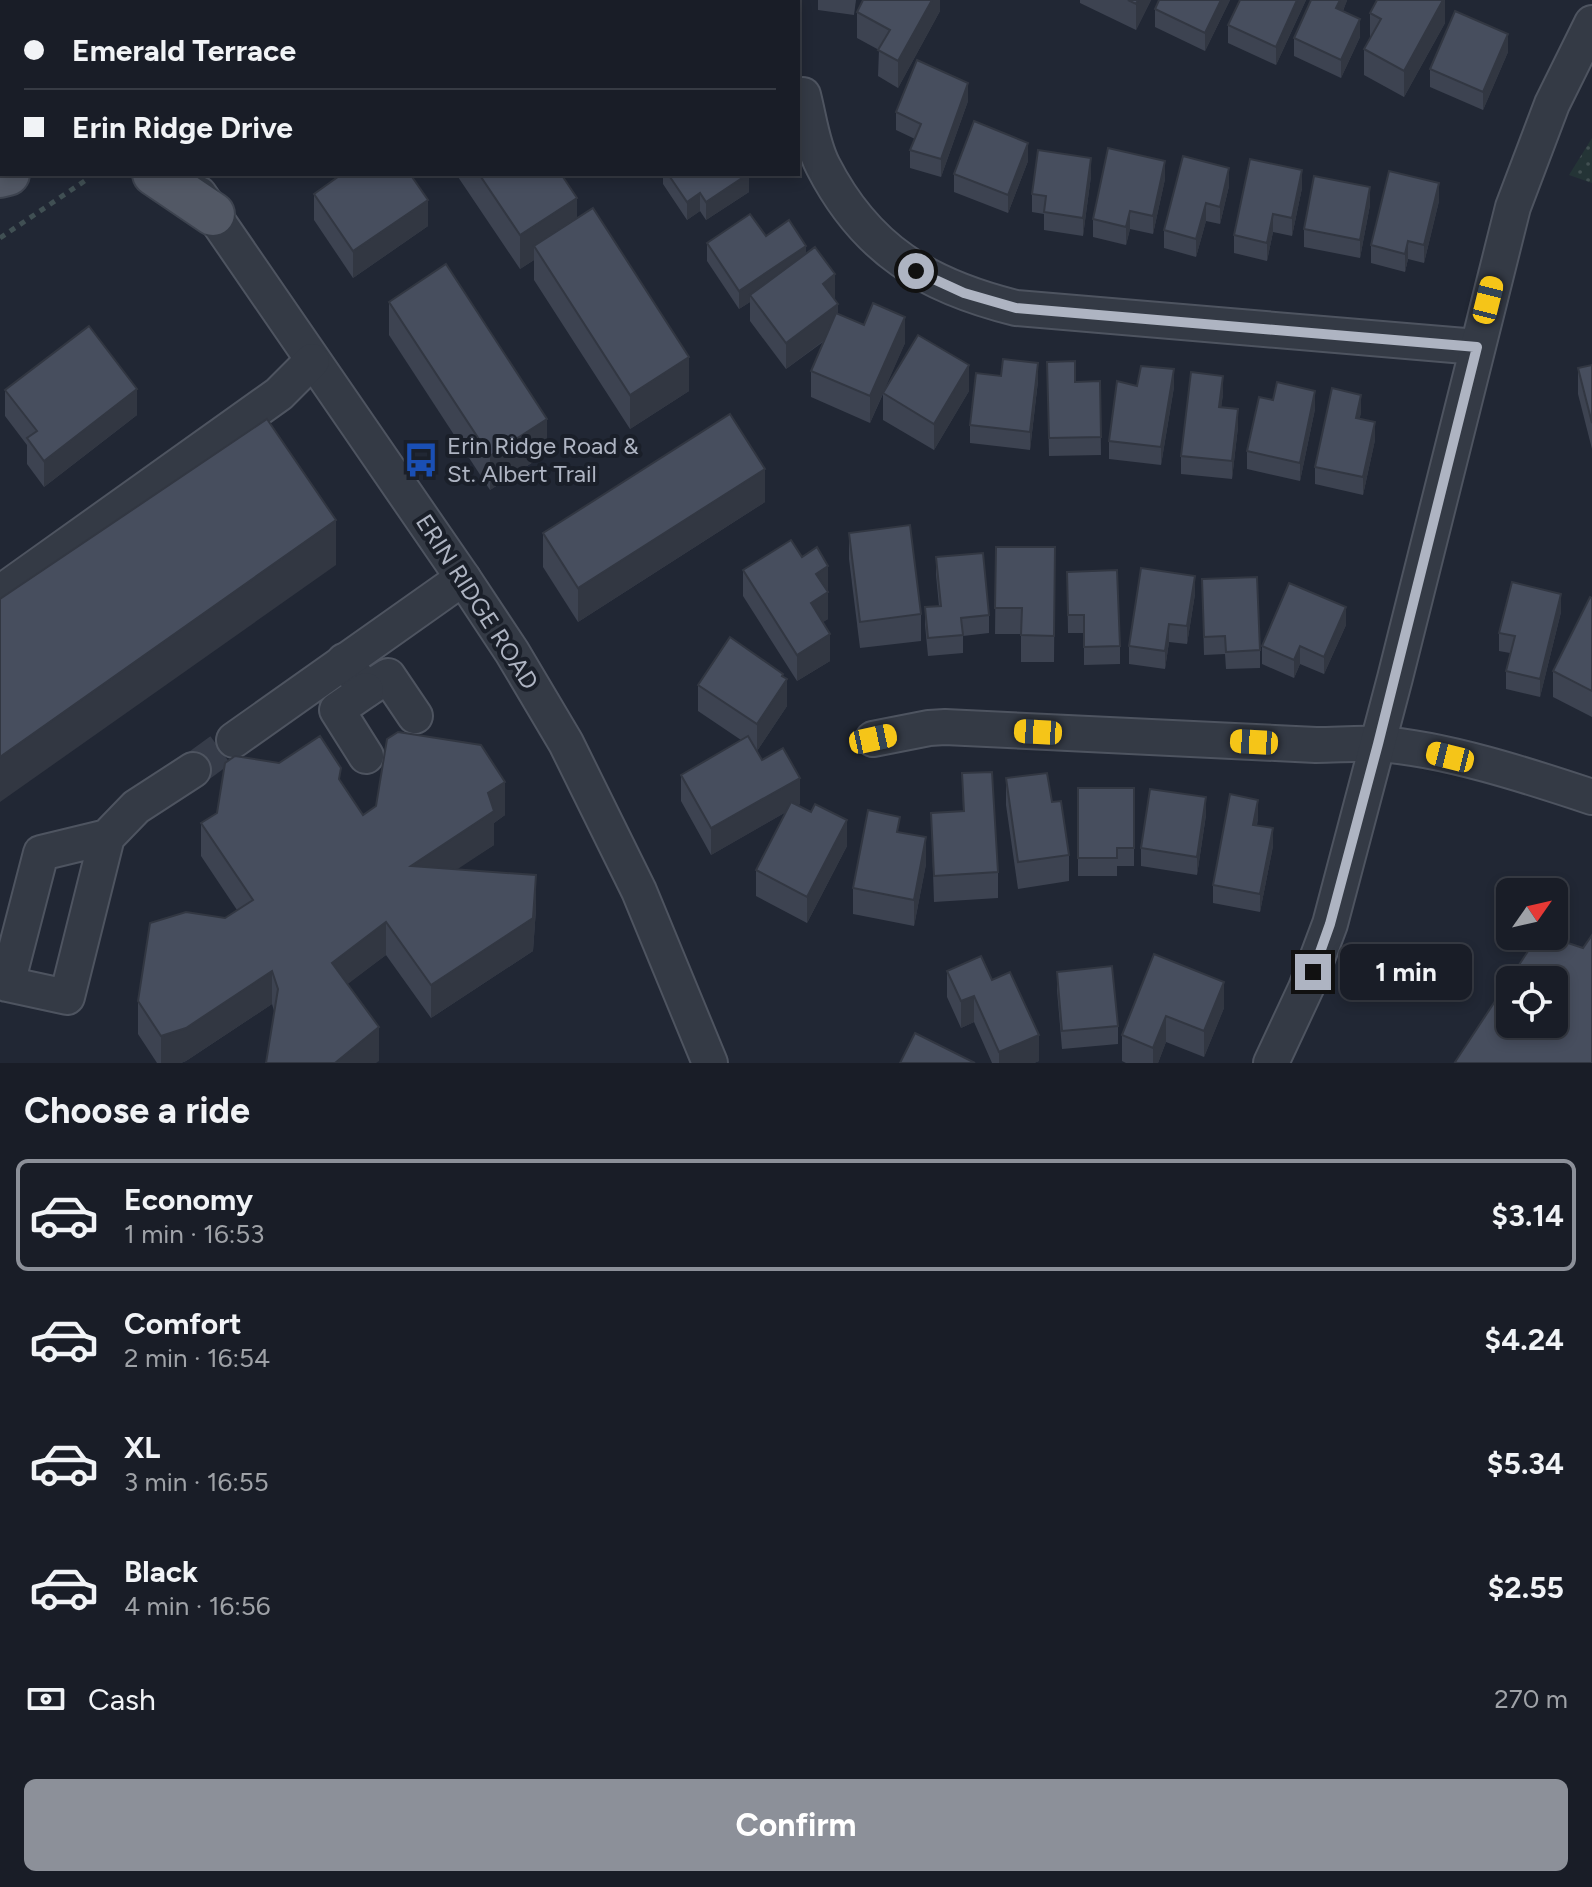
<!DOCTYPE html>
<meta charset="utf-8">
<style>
:root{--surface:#191d27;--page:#22262f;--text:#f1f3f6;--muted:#9fa2a7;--line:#373b44;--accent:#8c9099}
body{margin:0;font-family:Figtree,sans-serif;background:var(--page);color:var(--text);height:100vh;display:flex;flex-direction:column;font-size:30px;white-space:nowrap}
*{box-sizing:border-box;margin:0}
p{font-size:26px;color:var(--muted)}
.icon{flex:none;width:44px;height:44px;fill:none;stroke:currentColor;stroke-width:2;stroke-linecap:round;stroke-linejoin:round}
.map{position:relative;height:1063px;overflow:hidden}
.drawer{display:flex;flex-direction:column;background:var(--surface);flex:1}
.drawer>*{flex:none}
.banner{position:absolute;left:0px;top:0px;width:800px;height:176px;box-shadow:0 4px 12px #0003,0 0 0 2px var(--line);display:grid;align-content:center;height:176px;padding:0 24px;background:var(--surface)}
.needle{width:52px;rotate:56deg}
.tools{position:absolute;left:1496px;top:878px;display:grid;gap:16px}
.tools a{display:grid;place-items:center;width:72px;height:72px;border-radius:12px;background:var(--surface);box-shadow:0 4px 12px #0003,0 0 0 2px var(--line);font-size:40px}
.end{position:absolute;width:36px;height:36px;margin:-18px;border:10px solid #aeb4c2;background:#111;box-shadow:0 0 0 4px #111}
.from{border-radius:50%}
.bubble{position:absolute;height:56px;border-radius:12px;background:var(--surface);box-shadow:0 4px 12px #0003,0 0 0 2px var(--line);font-size:26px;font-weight:700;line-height:56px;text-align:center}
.car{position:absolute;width:24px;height:48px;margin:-24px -12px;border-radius:10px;box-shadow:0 0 6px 2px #0007;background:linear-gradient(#f5c518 24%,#345 0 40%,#f5c518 0 76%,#345 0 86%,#f5c518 0)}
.banner b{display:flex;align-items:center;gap:28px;height:76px;font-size:30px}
.banner b+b{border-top:2px solid var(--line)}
.banner i{width:20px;height:20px;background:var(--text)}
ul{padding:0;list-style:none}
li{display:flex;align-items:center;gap:24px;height:112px;margin:0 16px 12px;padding:0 8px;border:4px solid transparent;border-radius:12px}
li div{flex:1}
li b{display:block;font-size:30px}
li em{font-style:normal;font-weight:700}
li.current{border-color:var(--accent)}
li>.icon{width:72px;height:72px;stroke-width:1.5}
h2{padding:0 24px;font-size:36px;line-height:96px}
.pay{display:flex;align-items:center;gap:20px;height:88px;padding:0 24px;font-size:30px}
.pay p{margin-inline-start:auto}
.primary-button{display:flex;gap:16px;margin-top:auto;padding:16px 24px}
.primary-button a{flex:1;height:92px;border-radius:12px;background:var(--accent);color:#fff;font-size:32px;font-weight:700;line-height:92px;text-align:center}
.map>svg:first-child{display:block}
.grass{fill:url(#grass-dots)}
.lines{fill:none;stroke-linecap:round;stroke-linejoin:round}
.minor-tunnel{stroke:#363c49;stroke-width:34;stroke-dasharray:34 17;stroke-linecap:butt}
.minor-casing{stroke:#4e5460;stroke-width:38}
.major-casing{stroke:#3d434f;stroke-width:46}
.path{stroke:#404f53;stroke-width:5;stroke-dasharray:6 6;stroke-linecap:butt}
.minor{stroke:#343a45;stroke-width:34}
.major{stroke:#525865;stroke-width:42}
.wall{fill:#3d4351}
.shaded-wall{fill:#323742}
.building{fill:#474e5e;stroke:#323742;stroke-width:2;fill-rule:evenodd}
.route{stroke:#aeb4c2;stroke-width:10}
.labels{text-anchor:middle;stroke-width:8;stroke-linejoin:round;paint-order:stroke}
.poi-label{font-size:24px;fill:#aeb4c2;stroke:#1a1f29;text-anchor:start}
.street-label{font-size:24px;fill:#aeb4c2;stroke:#1a1f29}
</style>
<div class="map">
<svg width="1592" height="1063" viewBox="0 0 1592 1063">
<defs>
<pattern id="grass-dots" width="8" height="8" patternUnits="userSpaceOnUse" patternTransform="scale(2)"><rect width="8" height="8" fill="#243436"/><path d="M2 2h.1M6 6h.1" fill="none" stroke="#414f51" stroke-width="1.8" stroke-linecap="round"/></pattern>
</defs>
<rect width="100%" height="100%" fill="#212734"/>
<path class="grass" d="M1592 138V183L1569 175Z"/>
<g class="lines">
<path class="minor-tunnel" d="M193 770 234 740"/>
<g class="minor-casing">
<g id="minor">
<path d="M803 95C809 118 812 145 823 166 866 250 927 286 1016 308L1477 347"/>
<path d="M199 194 463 578 512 652 566 743 639 891 710 1063"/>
<path d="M0 593 279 394 312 361"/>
<path d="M344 661 366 690 388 676 415 716"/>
<path d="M873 739 929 728 945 727 1316 745C1336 745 1357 743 1378 744 1443 748 1529 776 1592 797"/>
<path d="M234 740 463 578"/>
<path d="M366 756 337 710 366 690"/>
<path d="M107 837 41 853 7 984 67 997 107 837 136 807 193 770"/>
<path d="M1271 1063 1306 988 1330 924 1395 678 1513 207 1552 104 1592 23"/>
</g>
</g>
<g class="major-casing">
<g id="major">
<path d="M102 0 103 2"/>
<path d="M66 2 70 0"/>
<path d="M233 2 237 0"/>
<path d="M0 33 2 32"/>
<path d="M0 116 2 115"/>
<path d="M154 174 213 214"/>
<path d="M0 176 8 174"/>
</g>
</g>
<g class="path">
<path d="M356 2 359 0"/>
<path d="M0 238 86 180 88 174"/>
</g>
<use href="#minor" class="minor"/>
<use href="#major" class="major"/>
</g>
<g class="wall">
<path d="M818 0H856L854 15 818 10Z"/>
<path d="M940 0V11L898 88 878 76 879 50 857 38V12Z"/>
<path d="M1080 0H1151L1136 30 1080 3Z"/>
<path d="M1230 0 1205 51 1155 27V9Z"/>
<path d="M1240 0H1306L1276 65 1228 43V25Z"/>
<path d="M1347 0 1343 11 1360 37 1341 78 1294 56V38Z"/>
<path d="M1445 0V23L1404 97 1364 75V49L1370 39V13Z"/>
<path d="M1508 52 1483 110 1430 87V69Z"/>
<path d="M968 101 941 177 910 168V150L915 139 896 130V112Z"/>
<path d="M1028 161 1008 213 954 192V174Z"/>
<path d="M456 174H561L577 218 689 391 630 429 534 280V260L520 269Z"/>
<path d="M663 174H749V192L706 220 700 211 687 220 663 184Z"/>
<path d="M1091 176 1083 236 1044 230V214L1032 212V194Z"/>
<path d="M1165 179 1153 234 1130 229 1126 245 1093 237V219Z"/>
<path d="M1229 186 1220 224 1206 221 1196 257 1164 248V230Z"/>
<path d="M1302 188 1292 236 1273 232 1267 261 1234 253V235Z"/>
<path d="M314 194 428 226 353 278 314 220Z"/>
<path d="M1439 201 1424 263 1408 259 1405 272 1371 263V245Z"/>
<path d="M1370 205 1360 258 1304 247V229Z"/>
<path d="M766 236 806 253 835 300 838 314 905 343 883 392 969 391 934 450 883 420V394L870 423 811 397V371L823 342 786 369 750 321V302L739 309 707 261V243Z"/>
<path d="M389 302 547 453 490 490 389 335Z"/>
<path d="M1047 362 1075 382 1100 381 1101 455 1049 456Z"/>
<path d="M1592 365V449L1578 394V368Z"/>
<path d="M1001 376 1038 381 1030 450 970 443V425Z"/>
<path d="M1137 386 1174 387 1161 465 1109 459V441Z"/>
<path d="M5 390 137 415 44 487 27 464V445L5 416Z"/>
<path d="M1223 394 1221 407 1238 427 1232 479 1181 474V456Z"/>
<path d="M1273 400 1315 409 1300 481 1247 469V451Z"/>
<path d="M1361 413 1359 419 1375 440 1363 495 1315 484V467Z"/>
<path d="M765 502 578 622 543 567V533Z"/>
<path d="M849 533 921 614V641L860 648 849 559Z"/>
<path d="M996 547H1055L1054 662H1021V634H995Z"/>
<path d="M802 557 828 566V619L822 622 830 661 797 681 743 596V570Z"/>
<path d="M936 557 989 615V633L963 636V653L928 656 925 625V607L939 606 936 575Z"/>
<path d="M1067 572 1120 646V664L1084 665V633H1068Z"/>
<path d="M1202 579 1260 650V668L1226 669 1225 654 1204 655Z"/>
<path d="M1195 594 1187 644 1169 642 1165 669 1129 664V646Z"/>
<path d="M1592 598V717L1553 697V671Z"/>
<path d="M1561 612 1540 697 1506 689V671L1510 653 1499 651V633Z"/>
<path d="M1346 625 1324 674 1300 664 1294 678 1262 664V646Z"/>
<path d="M783 677 787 706 757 751 755 749 762 760 800 804 798 805 847 846 807 923 756 896V870L786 812 711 855 681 801V775L741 740 698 711V685Z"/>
<path d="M962 773 998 872V898L934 902 931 813 963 812Z"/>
<path d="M1006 778 1052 802 1069 855V881L1018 889 1006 805Z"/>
<path d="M341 782 363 815H505L494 823V845L456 869 536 909 533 951 431 1018 386 955 347 984 379 1061 274 1011 272 1004 186 1061 181 1063H157L138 1034V1001L225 918 237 910 201 856V823L217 813Z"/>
<path d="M1078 788H1134V866H1117V876H1078Z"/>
<path d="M1206 815 1197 875 1141 866V848Z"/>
<path d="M1258 818 1257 825 1273 846 1260 912 1213 903V885Z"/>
<path d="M900 832 926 864 914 926 853 914V888Z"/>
<path d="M1154 954 1224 1008 1204 1057 1166 1042 1158 1063H1126L1122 1061V1035Z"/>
<path d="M947 971 992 980 1039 1061 1034 1063H992L974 1022 961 1028 947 997Z"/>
<path d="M1057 972 1118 1026V1044L1062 1049 1057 990Z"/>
</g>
<g class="shaded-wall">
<path d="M746 0H769L766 2H746Z"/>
<path d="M932 0H940V11L898 88V61Z"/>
<path d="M1138 0H1151L1136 30V4Z"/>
<path d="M1221 0H1230L1205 51V33Z"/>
<path d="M1297 0H1306L1276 65V47Z"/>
<path d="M1340 0H1347V1L1336 26V8Z"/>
<path d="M1443 0H1445V23L1404 97V71Z"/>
<path d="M1360 19V37L1341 78V60Z"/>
<path d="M1508 34V52L1483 110V92Z"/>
<path d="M968 83V101L941 177V159Z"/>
<path d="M1028 143V161L1008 213V195Z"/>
<path d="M1091 158V176L1083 236V218Z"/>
<path d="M1165 161V179L1153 234V216Z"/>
<path d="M1229 168V186L1220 224V207Z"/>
<path d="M1302 170V188L1292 236V218Z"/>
<path d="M749 174V192L706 220V202Z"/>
<path d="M1439 183V201L1424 263V245Z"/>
<path d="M1370 187V205L1360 258V240Z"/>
<path d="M700 193V211L687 220V202Z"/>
<path d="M577 198V232L534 246V260L520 269V235Z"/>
<path d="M428 200V226L353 278V251Z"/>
<path d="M1206 203V221L1196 257V239Z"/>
<path d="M1130 211V229L1126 245V227Z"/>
<path d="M1273 214V232L1267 261V243Z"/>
<path d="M1408 241V259L1405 272V254Z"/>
<path d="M806 246V264L750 295V302L739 309V291Z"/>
<path d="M835 274V300L823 284Z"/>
<path d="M838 304V330L786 369V343Z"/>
<path d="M905 317V343L870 423V396Z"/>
<path d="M689 357V391L630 429V395Z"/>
<path d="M1038 363V381L1030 450V432Z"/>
<path d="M969 365V391L934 450V424Z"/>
<path d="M1174 369V387L1161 465V447Z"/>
<path d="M1223 376V394L1219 425V407Z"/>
<path d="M137 389V415L44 487V461Z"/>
<path d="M1315 391V409L1300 481V463Z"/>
<path d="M1361 395V413L1356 436V418Z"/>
<path d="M1238 409V427L1232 479V461Z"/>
<path d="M547 419V453L490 490V456Z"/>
<path d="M1375 422V440L1363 495V477Z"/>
<path d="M765 469V502L578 622V588Z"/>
<path d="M336 520V565L0 802V757Z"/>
<path d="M828 566V619L811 630V603L816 574Z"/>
<path d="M1195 576V594L1187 644V626Z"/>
<path d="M1561 594V612L1540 697V679Z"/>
<path d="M1346 607V625L1324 674V657Z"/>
<path d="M1169 624V642L1165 669V651Z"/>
<path d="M830 634V661L797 681V655Z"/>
<path d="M1300 646V664L1294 678V660Z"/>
<path d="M783 674V685L787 679V706L757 751V724Z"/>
<path d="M800 778V804L711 855V828Z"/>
<path d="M505 782V815L494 823V845L411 900V866L488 793Z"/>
<path d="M1206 797V815L1197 875V857Z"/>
<path d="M1258 800V818L1253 843V825Z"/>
<path d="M847 820V846L807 923V897Z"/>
<path d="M1273 828V846L1260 912V894Z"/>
<path d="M926 837V864L914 926V900Z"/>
<path d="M536 875V909L533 951 431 1018V985Z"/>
<path d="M386 922V955L332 996V963Z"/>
<path d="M272 971V1004L186 1061 181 1063H161V1036Z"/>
<path d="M1224 982V1008L1204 1057V1031Z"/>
<path d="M974 996V1022L961 1028V1001Z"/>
<path d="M1166 1016V1042L1158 1063H1153V1048Z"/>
<path d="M379 1027V1061L376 1063H335Z"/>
<path d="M1039 1035V1061L1034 1063H999V1052Z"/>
</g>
<g class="building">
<path d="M640 0H731L733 2H639Z"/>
<path d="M863 0H932L898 61 878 50 890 30 857 12Z"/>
<path d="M1128 0H1138L1136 4Z"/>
<path d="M1159 0H1221L1205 33 1155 9Z"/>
<path d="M1240 0H1297L1276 47 1228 25Z"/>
<path d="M1311 0H1340L1336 8 1360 19 1341 60 1294 38Z"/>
<path d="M1377 0H1443L1404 71 1364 49 1381 19 1370 13Z"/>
<path d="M1455 11 1508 34 1483 92 1430 69Z"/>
<path d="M917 60 968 83 941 159 910 150 921 124 896 112Z"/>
<path d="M974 121 1028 143 1008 195 954 174Z"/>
<path d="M1108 148 1165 161 1153 216 1130 211 1126 227 1093 219Z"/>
<path d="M1038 150 1091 158 1083 218 1044 212 1046 196 1032 194Z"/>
<path d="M1183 156 1229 168 1220 207 1206 203 1196 239 1164 230Z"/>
<path d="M1250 159 1302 170 1292 218 1273 214 1267 243 1234 235Z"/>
<path d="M1389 171 1439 183 1424 245 1408 241 1405 254 1371 245Z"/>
<path d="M342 174H410L428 200 353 251 314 194Z"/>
<path d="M479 174H561L577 198 520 235Z"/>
<path d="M668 174H748L706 202 700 193 687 202Z"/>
<path d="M1314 176 1370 187 1360 240 1304 229Z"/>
<path d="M593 208 689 357 630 395 534 246Z"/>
<path d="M750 214 766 236 789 220 806 246 739 291 707 243Z"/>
<path d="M815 247 835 274 823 284 838 304 786 343 750 295Z"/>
<path d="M446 264 547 419 490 456 389 302Z"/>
<path d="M873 303 905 317 870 396 811 371 836 313 864 325Z"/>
<path d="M89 326 137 389 44 461 27 438 37 431 5 390Z"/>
<path d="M918 335 969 365 934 424 883 393Z"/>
<path d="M1003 359 1038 363 1030 432 970 425 976 373 1001 376Z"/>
<path d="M1075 361V382L1100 381 1101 437 1049 438 1047 362Z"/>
<path d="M1592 365V423L1578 368Z"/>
<path d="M1141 366 1174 369 1161 447 1109 441 1117 381 1137 386Z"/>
<path d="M1191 372 1223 376 1219 407 1238 409 1232 461 1181 456Z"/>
<path d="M1277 382 1315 391 1300 463 1247 451 1259 397 1273 400Z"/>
<path d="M1332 388 1361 395 1356 418 1375 422 1363 477 1315 467Z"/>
<path d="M730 414 765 469 578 588 543 533Z"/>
<path d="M267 419 336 520 0 757V599Z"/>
<path d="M910 525 921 614 860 622 849 533Z"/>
<path d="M791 540 802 557 817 547 828 566 816 574 828 592 811 603 830 634 797 655 743 570Z"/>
<path d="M996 547H1055L1054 636 1021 635 1022 608H995Z"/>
<path d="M983 553 989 615 961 618 963 635 928 638 925 607 941 606 936 557Z"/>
<path d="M1141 568 1195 576 1187 626 1169 624 1165 651 1129 646Z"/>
<path d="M1117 570 1120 646 1084 647V615H1068L1067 572Z"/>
<path d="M1257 577 1260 650 1226 652 1225 636 1204 637 1202 579Z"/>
<path d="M1512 582 1561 594 1540 679 1506 671 1515 636 1499 633Z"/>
<path d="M1289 583 1346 607 1324 657 1300 646 1294 660 1262 646Z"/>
<path d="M1590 597 1592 598V691L1553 671Z"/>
<path d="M730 637 783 674 782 676 787 679 757 724 698 685Z"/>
<path d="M398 732 481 745 505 782 488 793 494 811 411 866 536 875 533 918 431 985 386 922 332 963 379 1027 335 1063H266L278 989 272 971 186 1028 161 1036 138 1001 150 923 186 912 225 918 253 900 201 823 217 813 225 763 235 756 279 763 320 736 341 768 339 779 363 815 376 806 387 739Z"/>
<path d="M748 736 762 760 783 748 800 778 711 828 681 775Z"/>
<path d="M992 772 998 872 934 876 931 813 964 811 962 773Z"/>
<path d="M1047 773 1052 802 1061 801 1069 855 1018 862 1006 778Z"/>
<path d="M1078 788H1134V848H1117V858H1078Z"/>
<path d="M1150 789 1206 797 1197 857 1141 848Z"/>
<path d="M1230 794 1258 800 1253 825 1273 828 1260 894 1213 885Z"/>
<path d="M791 802 811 812 815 804 847 820 807 897 756 870Z"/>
<path d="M868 810 900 817 897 832 926 837 914 900 853 888Z"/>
<path d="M1592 935V1063H1457L1455 1062 1538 936H1547L1583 948ZM1510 980H1554V1024H1510Z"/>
<path d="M1154 954 1224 982 1204 1031 1166 1016 1153 1048 1122 1035Z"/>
<path d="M981 956 992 980 1010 972 1039 1035 999 1052 974 996 961 1001 947 971Z"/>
<path d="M1112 966 1118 1026 1062 1031 1057 972Z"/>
<path d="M915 1033 975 1063H900Z"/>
</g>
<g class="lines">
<path class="route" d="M916 271 964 293 1016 308 1477 347 1378 744 1330 924 1313 972"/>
</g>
<defs>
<g id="bus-bare" transform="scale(2.76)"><path d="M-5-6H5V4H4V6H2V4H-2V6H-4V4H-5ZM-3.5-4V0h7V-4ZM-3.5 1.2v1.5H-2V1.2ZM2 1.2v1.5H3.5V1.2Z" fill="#1a4fb4" stroke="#1a1f29" stroke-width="2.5" paint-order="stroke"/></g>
</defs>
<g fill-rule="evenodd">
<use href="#bus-bare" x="421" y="460"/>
</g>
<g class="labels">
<g class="poi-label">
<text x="447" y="454">Erin Ridge Road &amp;<tspan x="447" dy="28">St. Albert Trail</tspan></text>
</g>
<g class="street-label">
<text transform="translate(477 602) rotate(57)" y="8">ERIN RIDGE ROAD</text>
</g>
</g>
</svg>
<div class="tools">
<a><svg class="needle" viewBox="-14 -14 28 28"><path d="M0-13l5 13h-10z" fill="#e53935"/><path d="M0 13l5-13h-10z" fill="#9fa2a7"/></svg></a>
<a><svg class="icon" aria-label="locate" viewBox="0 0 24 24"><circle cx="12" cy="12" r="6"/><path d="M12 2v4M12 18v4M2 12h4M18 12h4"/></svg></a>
</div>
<i class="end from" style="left:916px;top:271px"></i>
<i class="end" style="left:1313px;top:972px"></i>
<div class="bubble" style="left:1340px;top:944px;width:132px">1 min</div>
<i class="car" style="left:1488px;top:300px;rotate:14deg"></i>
<i class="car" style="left:1038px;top:732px;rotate:273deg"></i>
<i class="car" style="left:873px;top:739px;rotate:78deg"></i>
<i class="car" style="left:1254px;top:742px;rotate:273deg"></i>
<i class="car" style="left:1450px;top:757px;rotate:284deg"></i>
<div class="banner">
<b><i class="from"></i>Emerald Terrace</b>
<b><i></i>Erin Ridge Drive</b>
</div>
</div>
<section class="drawer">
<h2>Choose a ride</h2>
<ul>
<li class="current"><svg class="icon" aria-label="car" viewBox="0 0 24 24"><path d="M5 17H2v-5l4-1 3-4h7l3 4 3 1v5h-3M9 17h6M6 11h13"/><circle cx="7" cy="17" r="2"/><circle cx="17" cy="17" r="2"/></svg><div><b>Economy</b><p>1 min · 16:53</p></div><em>$3.14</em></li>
<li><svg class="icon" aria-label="car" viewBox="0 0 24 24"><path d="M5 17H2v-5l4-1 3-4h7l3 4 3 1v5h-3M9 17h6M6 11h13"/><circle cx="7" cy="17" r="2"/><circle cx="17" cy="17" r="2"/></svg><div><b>Comfort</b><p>2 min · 16:54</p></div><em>$4.24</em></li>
<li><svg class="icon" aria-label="car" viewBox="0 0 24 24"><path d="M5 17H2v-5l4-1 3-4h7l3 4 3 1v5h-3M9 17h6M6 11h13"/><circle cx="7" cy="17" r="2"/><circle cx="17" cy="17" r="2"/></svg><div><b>XL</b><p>3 min · 16:55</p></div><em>$5.34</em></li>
<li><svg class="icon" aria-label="car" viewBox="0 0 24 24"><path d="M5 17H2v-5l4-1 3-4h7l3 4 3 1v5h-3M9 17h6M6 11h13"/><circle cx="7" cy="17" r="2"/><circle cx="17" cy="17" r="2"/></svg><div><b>Black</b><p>4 min · 16:56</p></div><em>$2.55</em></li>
</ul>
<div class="pay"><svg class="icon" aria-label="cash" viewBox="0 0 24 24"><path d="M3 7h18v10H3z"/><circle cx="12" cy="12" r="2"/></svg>Cash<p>270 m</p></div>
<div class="primary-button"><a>Confirm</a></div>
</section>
